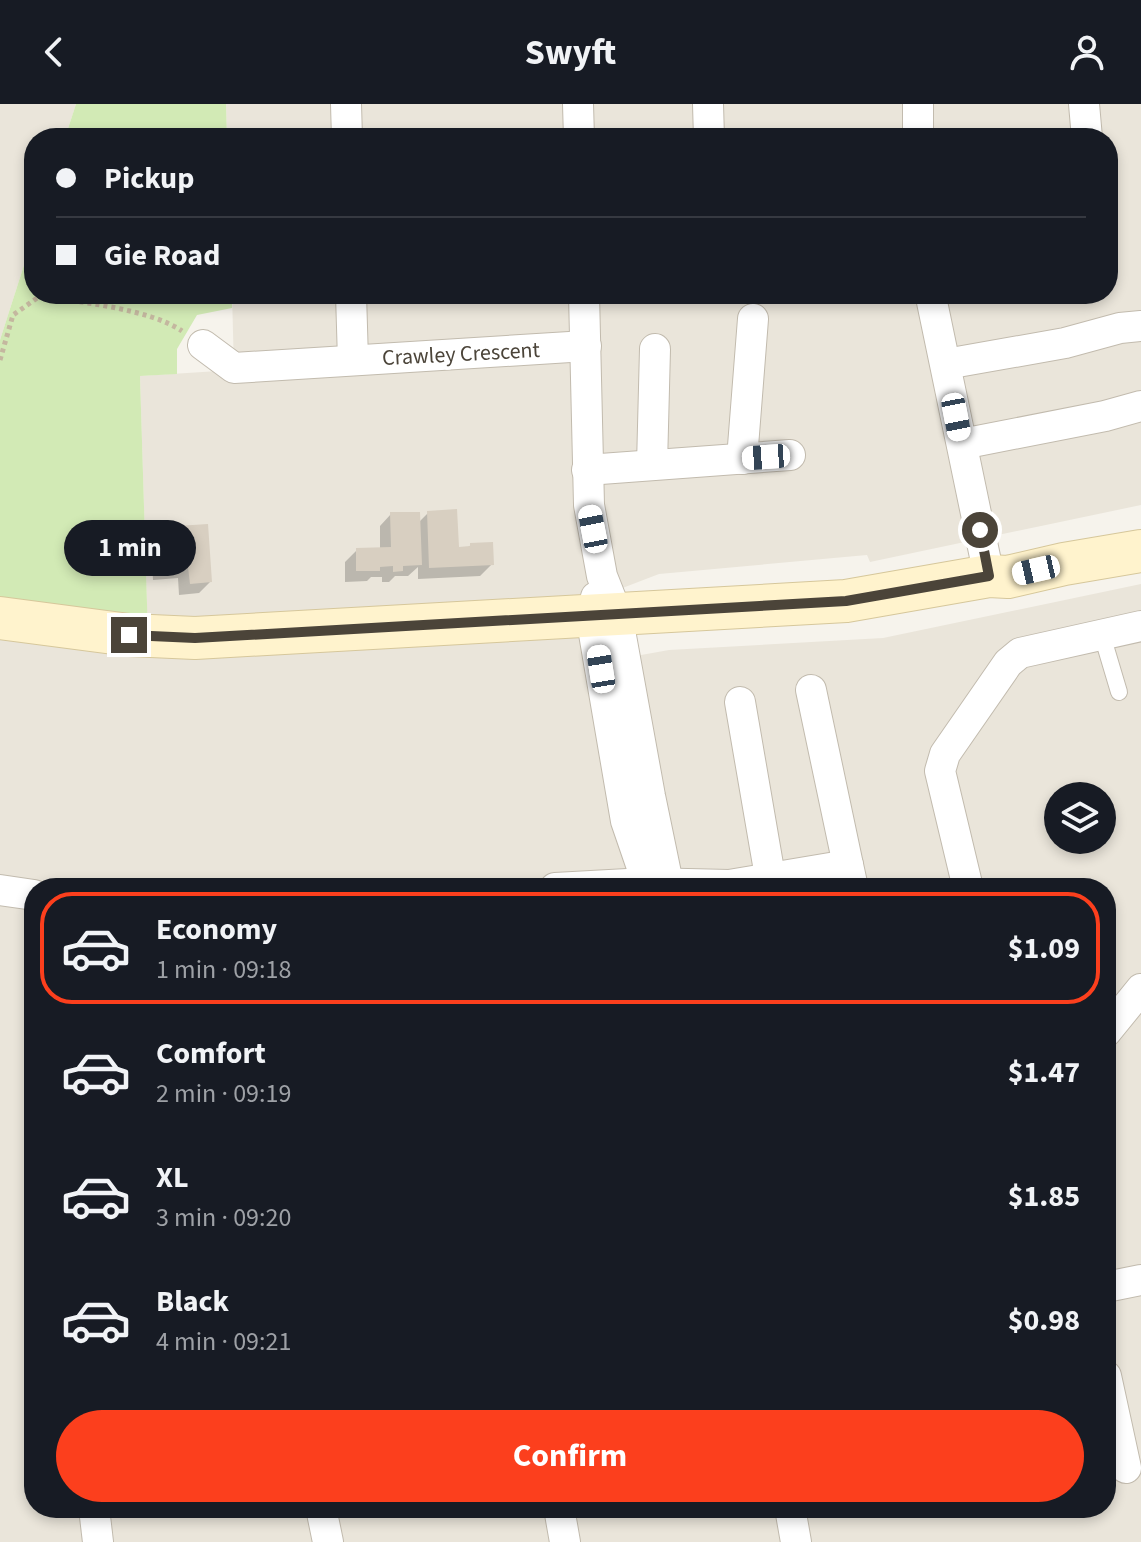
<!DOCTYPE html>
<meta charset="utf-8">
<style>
:root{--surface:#171b24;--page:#242831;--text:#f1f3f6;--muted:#9ea1a6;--line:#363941;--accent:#fc3f1d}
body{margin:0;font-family:"Source Sans 3",sans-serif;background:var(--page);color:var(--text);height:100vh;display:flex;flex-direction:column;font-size:30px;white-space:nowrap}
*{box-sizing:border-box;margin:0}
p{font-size:26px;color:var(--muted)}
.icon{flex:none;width:44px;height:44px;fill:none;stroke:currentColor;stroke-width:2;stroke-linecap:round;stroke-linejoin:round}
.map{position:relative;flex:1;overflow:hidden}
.details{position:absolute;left:24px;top:774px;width:1092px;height:640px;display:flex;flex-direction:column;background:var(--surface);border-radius:32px;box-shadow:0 4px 12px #0003}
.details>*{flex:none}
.banner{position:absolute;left:24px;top:24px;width:1094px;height:176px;border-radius:32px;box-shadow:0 4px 12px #0003;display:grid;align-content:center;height:176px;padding:0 32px;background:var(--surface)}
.fabs{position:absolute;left:1044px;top:678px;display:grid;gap:16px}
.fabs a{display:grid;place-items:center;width:72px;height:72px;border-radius:50%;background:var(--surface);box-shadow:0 4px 12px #0003;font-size:40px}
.end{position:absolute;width:36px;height:36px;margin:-18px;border:10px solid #4b4439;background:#fff;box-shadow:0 0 0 4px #fff}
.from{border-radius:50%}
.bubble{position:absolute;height:56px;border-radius:28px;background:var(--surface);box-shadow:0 4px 12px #0003;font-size:26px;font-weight:700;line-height:56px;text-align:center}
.car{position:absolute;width:24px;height:48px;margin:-24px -12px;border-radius:10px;box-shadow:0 0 6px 2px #0007;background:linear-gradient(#fff 24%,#345 0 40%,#fff 0 76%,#345 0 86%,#fff 0)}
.banner b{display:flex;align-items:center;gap:28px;height:76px;font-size:30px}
.banner b+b{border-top:2px solid var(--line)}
.banner i{width:20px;height:20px;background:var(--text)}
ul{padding:14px 0 0;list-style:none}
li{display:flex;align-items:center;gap:24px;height:112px;margin:0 16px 12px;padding:0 16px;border:4px solid transparent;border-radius:32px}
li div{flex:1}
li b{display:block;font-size:30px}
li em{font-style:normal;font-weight:700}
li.selected{border-color:var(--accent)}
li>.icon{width:72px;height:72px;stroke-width:1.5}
.primary-button{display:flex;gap:16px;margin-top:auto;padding:16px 32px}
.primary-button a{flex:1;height:92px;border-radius:48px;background:var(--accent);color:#fff;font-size:32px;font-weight:700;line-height:92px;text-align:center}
header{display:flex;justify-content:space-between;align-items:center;height:104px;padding:0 32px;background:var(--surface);font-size:36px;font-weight:700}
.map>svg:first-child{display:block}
.residential{fill:#eae5da;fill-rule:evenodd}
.green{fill:#d2eab5}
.shadow{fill:#0003}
.building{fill:#d8cfc1}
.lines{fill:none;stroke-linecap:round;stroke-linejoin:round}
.lane-casing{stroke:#c2bbae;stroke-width:18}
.street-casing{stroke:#c2bbae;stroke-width:32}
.secondary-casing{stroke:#d6c79b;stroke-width:44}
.path{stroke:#c4b79f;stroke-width:5;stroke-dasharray:4 4;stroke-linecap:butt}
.lane{stroke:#fff;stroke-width:16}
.street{stroke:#fff;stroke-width:30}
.secondary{stroke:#fff3cd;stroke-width:42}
.route{stroke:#4b4439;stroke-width:10}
.labels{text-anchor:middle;stroke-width:7;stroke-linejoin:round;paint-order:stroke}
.street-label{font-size:22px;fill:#4b4439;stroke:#fff}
</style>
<header><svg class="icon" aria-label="back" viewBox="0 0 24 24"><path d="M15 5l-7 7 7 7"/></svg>Swyft<svg class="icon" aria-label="person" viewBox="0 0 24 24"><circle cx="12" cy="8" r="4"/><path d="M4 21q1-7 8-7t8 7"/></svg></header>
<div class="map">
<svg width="1141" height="1438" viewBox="0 0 1141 1438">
<rect width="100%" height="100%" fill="#f6f3ec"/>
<g class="residential">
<path d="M0 0H76L65 34H34V130L0 236Z"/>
<path d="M226 0H1141V401L870 458 867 451 659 470 612 488 630 553 669 546 883 534 1141 480V1438H0V517L148 536 140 272 234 266 232 190H1108V34H227ZM1058 692H1102V736H1058ZM34 784H1106V1404H34Z"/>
</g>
<g class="green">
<path d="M76 0H226L227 34H65Z"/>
<path d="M34 130V190H232V204L197 211 177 245V270L140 272 148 532 0 514V236Z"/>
</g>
<g class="shadow">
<path d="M428 409 457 445 467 444 471 441 492 460 480 472 418 475V463L408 472H395L389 478H382V473H371L367 477 345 478V458L357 446H380V422L391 410 419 418Z"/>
<path d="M162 425 210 478 199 489 179 491 178 474 153 476 151 437Z"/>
</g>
<g class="building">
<path d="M457 405 459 443 470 442V439L493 438 494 461 429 464 427 407Z"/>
<path d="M390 408H420L422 461 403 462V467L393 468V462L380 463V467H356V444L391 443Z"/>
<path d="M208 420 212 478 190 480 188 463 164 465 161 423Z"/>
</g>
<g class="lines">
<g class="lane-casing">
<path id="lane" d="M1102 531 1119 588"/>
</g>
<g class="street-casing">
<g id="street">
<path d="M346 0 347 34"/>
<path d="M578 0 579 34"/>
<path d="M708 0 709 34"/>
<path d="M918 0V34"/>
<path d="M1084 0 1087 34"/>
<path d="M351 190 353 256"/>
<path d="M584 190 589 401 602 472 617 510 650 692 669 784"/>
<path d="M932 198 989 472"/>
<path d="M203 241 234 264 586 242"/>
<path d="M946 260 1065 239 1120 224 1141 222"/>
<path d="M962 340 1105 312 1141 302"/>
<path d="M742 355 753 215"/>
<path d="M652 361 655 245"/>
<path d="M587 366 790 351"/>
<path d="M596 493 591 512 626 717 649 784"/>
<path d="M811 586 848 761"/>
<path d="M740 598 772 784"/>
<path d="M555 784 646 779 729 781 848 761 853 784"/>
<path d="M968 784 940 667 945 650 1008 559 1020 549 1141 522"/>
<path d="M0 786 34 791"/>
<path d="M1106 928 1141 885"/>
<path d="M1106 1183 1141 1176"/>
<path d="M1106 1272 1126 1364"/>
<path d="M94 1404 98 1438"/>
<path d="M321 1404 328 1438"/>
<path d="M559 1404 565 1438"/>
<path d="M790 1404 796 1438"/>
</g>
</g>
<g class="secondary-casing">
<path id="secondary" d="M0 514 129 531 195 534 846 497 989 472 1008 473 1064 460 1141 447"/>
</g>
<path class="path" d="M0 256 13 211 40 192C79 198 150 205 182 227"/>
<use href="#lane" class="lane"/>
<use href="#street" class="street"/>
<use href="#secondary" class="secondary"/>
</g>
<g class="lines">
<path class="route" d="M129 531 195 534 846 497 989 472 980 426"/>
</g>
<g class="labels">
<g class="street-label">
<text transform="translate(461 249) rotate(-3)" y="8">Crawley Crescent</text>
</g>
</g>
</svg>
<div class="fabs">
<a><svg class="icon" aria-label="layers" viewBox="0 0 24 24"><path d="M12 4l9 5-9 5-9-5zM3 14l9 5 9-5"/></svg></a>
</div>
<i class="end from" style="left:980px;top:426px"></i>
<i class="end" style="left:129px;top:531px"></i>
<div class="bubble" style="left:64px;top:416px;width:132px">1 min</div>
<i class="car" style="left:956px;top:313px;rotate:169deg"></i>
<i class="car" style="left:766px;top:353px;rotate:266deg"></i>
<i class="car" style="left:593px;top:425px;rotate:349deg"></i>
<i class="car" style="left:1036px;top:466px;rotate:257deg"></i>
<i class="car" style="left:601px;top:565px;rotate:351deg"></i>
<div class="banner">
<b><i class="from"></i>Pickup</b>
<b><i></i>Gie Road</b>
</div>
<section class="details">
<ul>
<li class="selected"><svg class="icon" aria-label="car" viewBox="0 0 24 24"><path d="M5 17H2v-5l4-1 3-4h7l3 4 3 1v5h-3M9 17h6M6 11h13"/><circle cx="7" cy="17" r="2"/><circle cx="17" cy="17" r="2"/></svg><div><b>Economy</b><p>1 min · 09:18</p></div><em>$1.09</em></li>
<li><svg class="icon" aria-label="car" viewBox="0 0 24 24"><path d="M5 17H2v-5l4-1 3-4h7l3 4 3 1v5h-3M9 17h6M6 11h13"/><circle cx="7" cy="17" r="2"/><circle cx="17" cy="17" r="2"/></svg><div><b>Comfort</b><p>2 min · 09:19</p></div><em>$1.47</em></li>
<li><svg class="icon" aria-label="car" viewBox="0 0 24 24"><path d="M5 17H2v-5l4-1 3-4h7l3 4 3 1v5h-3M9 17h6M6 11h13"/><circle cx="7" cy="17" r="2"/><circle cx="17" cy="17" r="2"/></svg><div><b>XL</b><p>3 min · 09:20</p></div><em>$1.85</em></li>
<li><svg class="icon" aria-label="car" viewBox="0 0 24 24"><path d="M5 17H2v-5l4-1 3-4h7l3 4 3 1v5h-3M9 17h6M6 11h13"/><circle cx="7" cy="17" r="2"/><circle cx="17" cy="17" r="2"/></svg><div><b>Black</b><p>4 min · 09:21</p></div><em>$0.98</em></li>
</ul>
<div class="primary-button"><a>Confirm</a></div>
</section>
</div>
